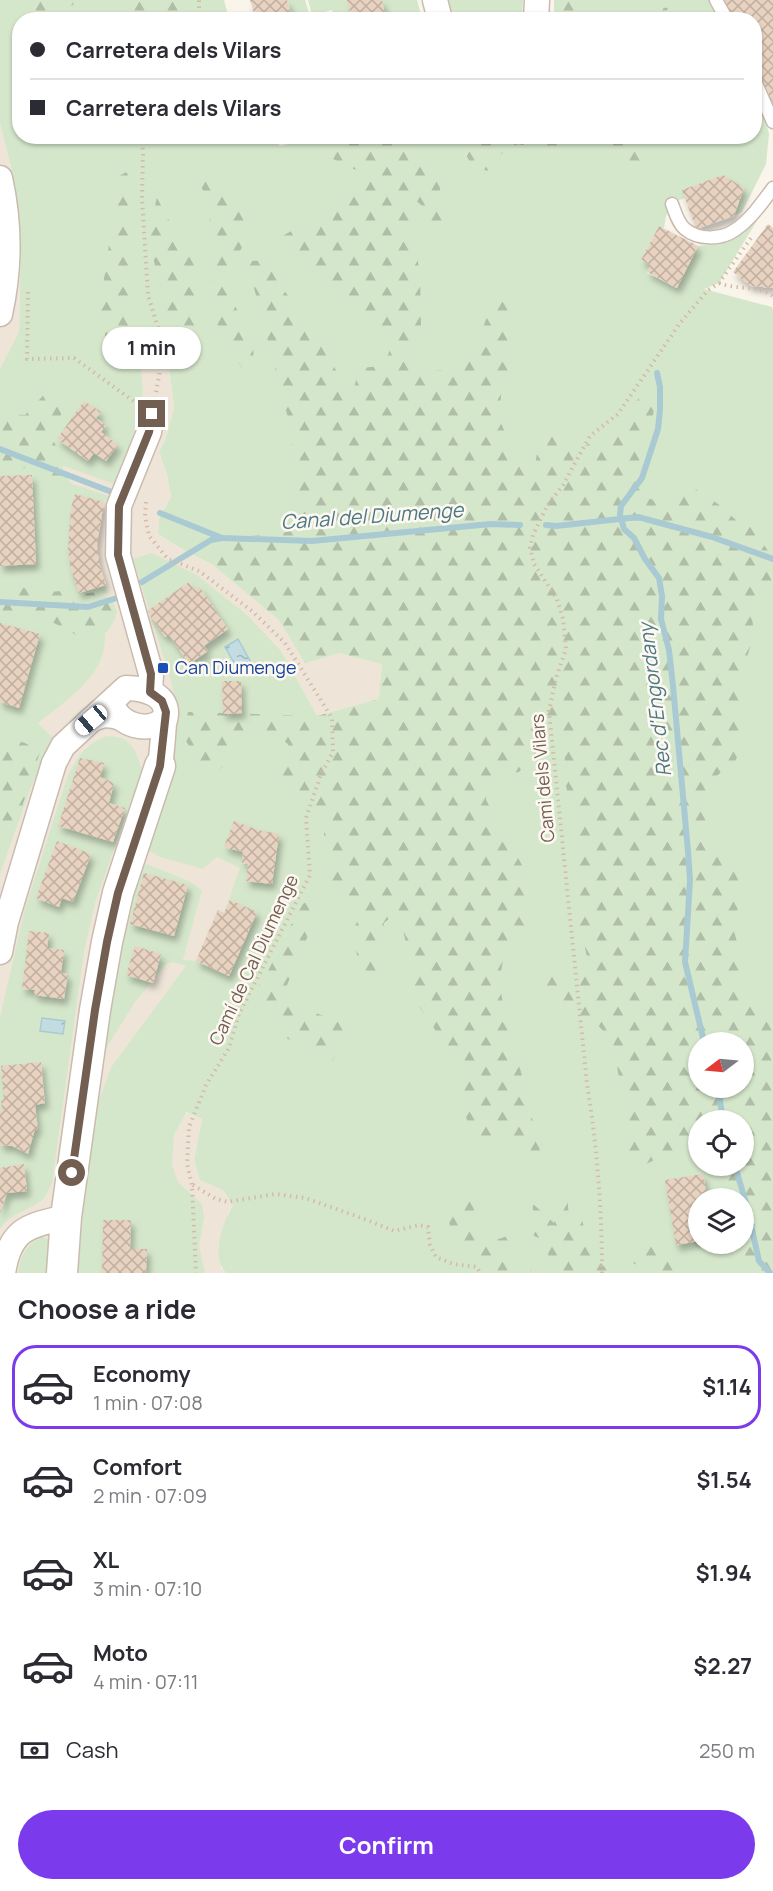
<!DOCTYPE html>
<meta charset="utf-8">
<style>
:root{--surface:#fff;--page:#f2f2f3;--text:#2b2b33;--muted:#7c7c81;--line:#e1e1e2;--accent:#7c3aed}
body{margin:0;font-family:Manrope,sans-serif;background:var(--page);color:var(--text);height:100vh;display:flex;flex-direction:column;font-size:22px;white-space:nowrap}
*{box-sizing:border-box;margin:0}
p{font-size:20px;color:var(--muted)}
.icon{flex:none;width:33px;height:33px;fill:none;stroke:currentColor;stroke-width:2;stroke-linecap:round;stroke-linejoin:round}
.map{position:relative;height:1273px;overflow:hidden}
.side{display:flex;flex-direction:column;background:var(--surface);flex:1}
.side>*{flex:none}
.hud{position:absolute;left:12px;top:12px;width:750px;height:132px;border-radius:24px;box-shadow:0 2px 4px #0004;display:grid;align-content:center;height:132px;padding:0 18px;background:var(--surface)}
.needle{width:39px;rotate:254deg}
.fabs{position:absolute;left:688px;top:1032px;display:grid;gap:12px}
.fabs a{display:grid;place-items:center;width:66px;height:66px;border-radius:50%;background:var(--surface);box-shadow:0 2px 4px #0004;font-size:30px}
.end{position:absolute;width:27px;height:27px;margin:-14px;border:8px solid #735f51;background:#fff;box-shadow:0 0 0 3px #fff}
.from{border-radius:50%}
.bubble{position:absolute;height:42px;border-radius:21px;background:var(--surface);box-shadow:0 2px 4px #0004;font-size:20px;font-weight:700;line-height:42px;text-align:center}
.car{position:absolute;width:18px;height:36px;margin:-18px -9px;border-radius:8px;box-shadow:0 0 4px 2px #0007;background:linear-gradient(#fff 24%,#345 0 40%,#fff 0 76%,#345 0 86%,#fff 0)}
.hud b{display:flex;align-items:center;gap:21px;height:57px;font-size:22px}
.hud b+b{border-top:2px solid var(--line)}
.hud i{width:15px;height:15px;background:var(--text)}
ul{padding:0;list-style:none}
li{display:flex;align-items:center;gap:18px;height:84px;margin:0 12px 9px;padding:0 6px;border:3px solid transparent;border-radius:24px}
li div{flex:1}
li b{display:block;font-size:22px}
li em{font-style:normal;font-weight:700}
li.on{border-color:var(--accent)}
li>.icon{width:54px;height:54px;stroke-width:1.5}
h2{padding:0 18px;font-size:27px;line-height:72px}
.pay{display:flex;align-items:center;gap:15px;height:66px;padding:0 18px;font-size:22px}
.pay p{margin-inline-start:auto}
.action{display:flex;gap:12px;margin-top:auto;padding:12px 18px}
.action a{flex:1;height:69px;border-radius:36px;background:var(--accent);color:#fff;font-size:24px;font-weight:700;line-height:69px;text-align:center}
.map>svg:first-child{display:block}
.residential{fill:#eee5d8}
.green{fill:#d5e7cb;fill-rule:evenodd}
.forest{fill:url(#forest-firs);fill-rule:evenodd}
.water{fill:url(#water-ripples);stroke:#a9cad3;stroke-width:1.5}
.lines{fill:none;stroke-linecap:round;stroke-linejoin:round}
.stream{stroke:#a9cad3;stroke-width:6}
.building{fill:url(#building-cross-hatch);filter:url(#shadow)}
.service-casing{stroke:#c9bcaf;stroke-width:15}
.minor-casing{stroke:#c9bcaf;stroke-width:27}
.tertiary-casing{stroke:#c9bcaf;stroke-width:33}
.path{stroke:#d2bba9;stroke-width:4;stroke-dasharray:1.5 4.5;stroke-linecap:butt}
.service{stroke:#fff;stroke-width:12}
.minor{stroke:#fff;stroke-width:24}
.tertiary{stroke:#fff;stroke-width:30}
.route{stroke:#735f51;stroke-width:8}
.transit-dot{fill:#1a4fb4;stroke:#fdf9f2;stroke-width:2}
.labels{text-anchor:middle;stroke-width:5;stroke-linejoin:round;paint-order:stroke}
.transit-label{font-size:18px;fill:#164399;stroke:#fdf9f2;text-anchor:start}
.street-label{font-size:18px;fill:#735f51;stroke:#fdf9f2}
.water-label{font-size:20px;font-style:italic;fill:#4d7783;stroke:#fdf9f2}
</style>
<div class="map">
<svg width="773" height="1273" viewBox="0 0 773 1273">
<defs>
<pattern id="forest-firs" width="22" height="20" patternUnits="userSpaceOnUse" patternTransform="scale(1.5)"><rect width="22" height="20" fill="#d5e7cb"/><path d="M5 1l3.5 6h-7zM16 11l3.5 6h-7z" fill="#b1bea7"/></pattern>
<pattern id="water-ripples" width="26" height="14" patternUnits="userSpaceOnUse" patternTransform="scale(1.5)"><rect width="26" height="14" fill="#c2dce2"/><path d="M2 4q2-2 4 0t4 0M15 11q2-2 4 0t4 0" fill="none" stroke="#a2b6ba"/></pattern>
<pattern id="building-cross-hatch" width="8" height="8" patternUnits="userSpaceOnUse" patternTransform="scale(1.5)"><rect width="8" height="8" fill="#e8d3c1"/><path d="M0 0l8 8M0 8l8-8" fill="none" stroke="#c0ae9f"/></pattern>
<filter id="shadow"><feDropShadow dx="3.5" dy="6" stdDeviation="3" flood-color="#0004"/></filter>
</defs>
<rect width="100%" height="100%" fill="#faf5eb"/>
<path class="residential" d="M0 124 13 175 21 236 19 332 141 369 145 347 165 335 174 407 166 438 159 452 167 475 171 497 159 519 158 534 185 551 213 565 279 620 305 663 339 653 382 664 379 699 317 716 178 712 175 751 164 791 292 826 124 1088 202 1119 194 1159 223 1190 233 1205 228 1213 221 1268 226 1273H0Z"/>
<g class="green">
<path d="M0 0H224L229 19 20 20V136H270L280 146 321 136H754L755 89 762 106 769 134 766 164 742 212 734 216 744 188 685 198 674 202 666 216 664 228 659 226 641 260 651 265 647 273 676 288 698 246 720 243 743 234 758 219 719 283 704 289 772 307 773 310V1273H226C210 1256 223 1222 233 1205L223 1190 200 1180 194 1159 202 1119 186 1112 174 1135 172 1164 178 1182 202 1204 204 1217 199 1246 205 1273H77L86 1162 97 1122 93 1115 112 1066 186 966 172 962 165 965 135 1002 105 1050 115 964 140 869 147 864 191 882 202 890 183 960 196 961 218 910 224 913 240 868 217 857 203 869 160 857 148 850 175 751 178 712 170 677 133 559 152 553 197 575 247 615 281 651 317 716 379 699 382 664 339 653 305 663 279 620 213 565 185 551 158 534 159 519 171 497 167 475 159 452 166 438 174 407 165 335 145 347 141 369 143 393 137 421 131 442 114 484 0 443V369L19 332 21 236 13 175 0 124ZM699 1042H744V1088H699ZM699 1120H744V1166H699ZM699 1198H744V1244H699Z"/>
<path d="M287 0H305L311 19H293Z"/>
<path d="M308 0H417L422 19H335L332 10 312 15Z"/>
<path d="M448 0H523L522 19H453Z"/>
<path d="M554 0H712L722 20H554Z"/>
<path d="M0 460 109 496 104 502 97 545 99 563 108 593 79 600 0 594Z"/>
<path d="M0 608 99 614C101 622 105 630 105 637 106 676 65 701 38 723L54 739 46 752 31 787 0 874Z"/>
<path d="M107 736C131 736 136 750 142 770L95 903 84 952 52 1183C49 1188 47 1195 43 1199 29 1212 10 1212 0 1229V1017L25 909 67 778C76 758 86 743 107 736Z"/>
<path d="M42 1237 48 1239 51 1243V1273H18C22 1254 24 1247 42 1237Z"/>
</g>
<g class="forest">
<path d="M36 0H74L73 5 49 14 30 9Z"/>
<path d="M127 0H181L184 15 183 19H134Z"/>
<path d="M554 0H576L574 19H554Z"/>
<path d="M647 6 668 8 663 19H633Z"/>
<path d="M459 136H576V137L557 154 518 144 503 152 487 171 471 164 458 140Z"/>
<path d="M353 137H395L413 160 438 176 445 221 436 237 425 208 415 200 408 214 420 272 421 328 410 367 418 372 445 370 462 378 467 348 479 338 492 304 501 292 510 304 511 352 515 363 502 385 499 418 508 440 521 462 535 464 539 444 552 429 569 451 592 443 613 427 640 397 653 394 655 406 641 465 643 495 655 501 691 486 718 504 737 521 752 528 773 558V590L760 589 751 607 754 635 739 682 745 737 735 762 706 784 705 824 695 837C700 838 705 839 709 841 731 849 737 878 744 898 727 924 734 933 744 960L735 980C743 1000 758 998 773 1012V1273H745L737 1244H744V1198H729L724 1171 721 1166H744V1120H699V1152C691 1154 683 1150 676 1152 660 1156 646 1164 632 1172L624 1146V1108L613 1042 596 1023 547 1000 537 976 591 974 577 913 575 828 566 786 564 744 559 726 519 772 488 777 486 800 522 865 528 929 504 954 499 983 507 1023 521 1072 540 1151 516 1152 503 1136 475 1143 465 1114 460 1072 446 1046 419 1006 399 910 384 923 380 997 362 986 353 930 363 910 351 904 331 887 323 842 325 827 289 794 282 776 289 753 288 744 275 735 251 737 230 757 220 770 203 766 183 737 188 712 317 716 379 699 382 664 339 653 305 663 279 620 213 565 211 540 287 532 295 516 292 433 247 261 274 260 284 290 324 347 340 378 349 409 359 368 384 366 390 349 366 313 317 273 281 237C313 217 347 211 362 173L325 155 329 141ZM699 1042H744V1088H699Z"/>
<path d="M602 137H630V144L652 165 628 167Z"/>
<path d="M134 168 132 296 135 326 124 344 106 339 99 313 119 176Z"/>
<path d="M201 169 222 189 248 198 246 239 235 261 229 292 253 346 254 364 242 368 217 324 208 304 211 266 209 202 193 171Z"/>
<path d="M157 197 179 240 194 257 197 325 196 363 178 360 154 261 149 232Z"/>
<path d="M52 386 63 391 60 425 52 438 63 459V473L71 483 61 494 52 489 31 470 0 461V417L8 414 25 415Z"/>
<path d="M0 584 47 592 62 591 77 595 96 592 112 599 117 612C110 633 104 638 82 640 59 621 30 612 0 620Z"/>
<path d="M0 735 25 743 40 752 15 828 0 846Z"/>
<path d="M310 900 319 902 312 926 287 985 286 996C309 1014 335 1020 363 1026L340 1043 331 1065 307 1048 286 1038 271 1009 253 1007 256 990 266 975 301 905Z"/>
<path d="M557 1185 567 1193 570 1231 581 1216 591 1254 610 1272 609 1273H547L549 1242 534 1236 531 1227 534 1217 532 1203 554 1223 560 1203Z"/>
<path d="M459 1197 474 1203C472 1218 482 1233 493 1241L507 1236 519 1238 513 1258 526 1262 533 1273H490L480 1256 465 1244 451 1230 448 1218 447 1199Z"/>
<path d="M638 1243 658 1249 691 1273H656L628 1261Z"/>
</g>
<g class="water">
<path d="M238 639 253 666 240 673 225 647Z"/>
<path d="M42 1018 65 1021 63 1034 40 1031Z"/>
</g>
<g class="lines">
<g class="stream">
<path d="M657 373 660 387V410L658 429 642 478 621 506 620 515 624 529 634 538 645 559 659 578 662 596 661 619 669 650 673 686 688 851 690 880 685 962 704 1042"/>
<path d="M0 449 117 494"/>
<path d="M160 513 222 538 312 541 491 524 520 525"/>
<path d="M546 525 556 526 638 517 712 537 773 559"/>
<path d="M142 582 211 540 222 538"/>
<path d="M0 602 88 607 117 598"/>
<path d="M718 1088 723 1120"/>
<path d="M735 1166 746 1203 759 1261 770 1273"/>
</g>
</g>
<g class="building">
<path d="M250 0H287L293 20H256Z"/>
<path d="M347 0H382L386 20H352Z"/>
<path d="M719 0H773V98L768 100 754 67V20H730Z"/>
<path d="M504 12V20H461L460 17Z"/>
<path d="M723 175 744 188 734 216 696 229 682 190Z"/>
<path d="M768 224 773 228V288L751 286 733 272Z"/>
<path d="M659 226 698 246 677 288 647 272 651 265 641 260Z"/>
<path d="M84 401 101 412 96 418 106 425 101 432 118 445 106 461 94 453 88 461 57 439Z"/>
<path d="M32 475 36 564 0 566V476Z"/>
<path d="M75 494 104 502 97 545 99 563 106 585 79 593 71 570 68 549 71 508Z"/>
<path d="M189 582 194 590 199 586 228 629 204 646 208 651 189 664 169 635 165 637 147 611Z"/>
<path d="M0 623 40 634 19 708 0 702Z"/>
<path d="M222 681H241L242 713 223 714Z"/>
<path d="M80 758 104 763 100 777 114 783 109 803 125 808 113 842 58 826Z"/>
<path d="M234 821 258 830 279 834 272 884 246 881 248 864 242 863 243 852 224 847Z"/>
<path d="M57 841 91 854 73 902 62 898 59 907 36 898Z"/>
<path d="M144 873 188 885 174 936 130 924Z"/>
<path d="M230 900 257 912 229 976 196 961 218 910 224 913Z"/>
<path d="M29 931 49 933 47 948 64 950 61 973 68 974 64 999 34 995 35 990 22 989Z"/>
<path d="M135 946 161 954 153 983 126 975Z"/>
<path d="M41 1062 45 1103 35 1105 38 1130 35 1129 28 1154 12 1146 0 1145V1111H2L1 1100 4 1099 1 1066Z"/>
<path d="M24 1164 27 1191 7 1193 0 1213V1168Z"/>
<path d="M703 1174 707 1198H699V1241L676 1245 665 1180Z"/>
<path d="M103 1220H131L130 1249H147L146 1273H102Z"/>
</g>
<g class="lines">
<g class="service-casing">
<g id="service">
<path d="M716 0 727 20"/>
<path d="M754 79 773 122"/>
<path d="M672 204C675 212 678 223 685 229 698 240 721 240 735 230 750 220 762 203 773 188"/>
</g>
</g>
<g class="minor-casing">
<g id="minor">
<path d="M435 0 440 20"/>
<path d="M536 20 537 0"/>
<path d="M0 178C10 223 10 269 0 314"/>
<path d="M150 692 151 674 118 555 119 506 149 432 152 414"/>
<path d="M113 705C118 725 149 734 164 719"/>
<path d="M121 718C109 714 102 714 91 720L126 688C141 688 167 693 166 714 166 717 165 720 164 723 163 738 162 752 160 766"/>
<path d="M0 952 6 922 54 763 63 746 91 720"/>
<path d="M3 1273C10 1229 27 1226 66 1217"/>
</g>
</g>
<g class="tertiary-casing">
<path id="tertiary" d="M62 1273 66 1217 95 1010 107 942 118 893 160 766"/>
</g>
<g class="path">
<path d="M199 20V0"/>
<path d="M142 136 143 153 142 198 148 295 164 347 156 393"/>
<path d="M719 283C736 290 758 285 773 296"/>
<path d="M28 292 27 359 74 358 136 403"/>
<path d="M146 502 145 516 149 536 168 559 199 571 252 611 285 643 332 718 333 752 321 774 306 818 310 875 239 1014 229 1048 206 1085 189 1127 187 1164 192 1185 196 1273"/>
<path d="M193 1185 216 1199 228 1202 275 1194 305 1198 367 1220 394 1231 419 1225 428 1227 430 1245 436 1257 453 1264 477 1267 480 1273"/>
<path d="M602 1273C602 1209 597 1146 587 1084L549 711 556 678 566 649 563 619 557 599 534 564 530 548 533 535 547 506 563 485 590 436 618 414 680 323 708 290 719 283 751 238"/>
</g>
<use href="#service" class="service"/>
<use href="#minor" class="minor"/>
<use href="#tertiary" class="tertiary"/>
</g>
<g class="lines">
<path class="route" d="M72 1173 95 1010 107 942 118 893 160 766 166 712 162 701 150 692 151 674 118 555 119 506 149 432 152 414"/>
</g>
<rect class="transit-dot" x="157" y="662" width="12" height="12" rx="3"/>
<g class="labels">
<g class="transit-label">
<text x="175" y="674">Can Diumenge</text>
</g>
<g class="street-label">
<text transform="translate(543 778) rotate(-95)" y="6">Cami dels Vilars</text>
<text transform="translate(254 960) rotate(-65)" y="6">Camí de Cal Diumenge</text>
</g>
<g class="water-label">
<text transform="translate(372 516) rotate(-4)" y="7">Canal del Diumenge</text>
<text transform="translate(655 700) rotate(-97)" y="7">Rec d'Engordany</text>
</g>
</g>
</svg>
<div class="fabs">
<a><svg class="needle" viewBox="-14 -14 28 28"><path d="M0-13l5 13h-10z" fill="#e53935"/><path d="M0 13l5-13h-10z" fill="#7c7c81"/></svg></a>
<a><svg class="icon" aria-label="locate" viewBox="0 0 24 24"><circle cx="12" cy="12" r="6"/><path d="M12 2v4M12 18v4M2 12h4M18 12h4"/></svg></a>
<a><svg class="icon" aria-label="layers" viewBox="0 0 24 24"><path d="M12 4l9 5-9 5-9-5zM3 14l9 5 9-5"/></svg></a>
</div>
<i class="end from" style="left:72px;top:1173px"></i>
<i class="end" style="left:152px;top:414px"></i>
<div class="bubble" style="left:102px;top:327px;width:99px">1 min</div>
<i class="car" style="left:91px;top:720px;rotate:230deg"></i>
<div class="hud">
<b><i class="from"></i>Carretera dels Vilars</b>
<b><i></i>Carretera dels Vilars</b>
</div>
</div>
<section class="side">
<h2>Choose a ride</h2>
<ul>
<li class="on"><svg class="icon" aria-label="car" viewBox="0 0 24 24"><path d="M5 17H2v-5l4-1 3-4h7l3 4 3 1v5h-3M9 17h6M6 11h13"/><circle cx="7" cy="17" r="2"/><circle cx="17" cy="17" r="2"/></svg><div><b>Economy</b><p>1 min · 07:08</p></div><em>$1.14</em></li>
<li><svg class="icon" aria-label="car" viewBox="0 0 24 24"><path d="M5 17H2v-5l4-1 3-4h7l3 4 3 1v5h-3M9 17h6M6 11h13"/><circle cx="7" cy="17" r="2"/><circle cx="17" cy="17" r="2"/></svg><div><b>Comfort</b><p>2 min · 07:09</p></div><em>$1.54</em></li>
<li><svg class="icon" aria-label="car" viewBox="0 0 24 24"><path d="M5 17H2v-5l4-1 3-4h7l3 4 3 1v5h-3M9 17h6M6 11h13"/><circle cx="7" cy="17" r="2"/><circle cx="17" cy="17" r="2"/></svg><div><b>XL</b><p>3 min · 07:10</p></div><em>$1.94</em></li>
<li><svg class="icon" aria-label="car" viewBox="0 0 24 24"><path d="M5 17H2v-5l4-1 3-4h7l3 4 3 1v5h-3M9 17h6M6 11h13"/><circle cx="7" cy="17" r="2"/><circle cx="17" cy="17" r="2"/></svg><div><b>Moto</b><p>4 min · 07:11</p></div><em>$2.27</em></li>
</ul>
<div class="pay"><svg class="icon" aria-label="cash" viewBox="0 0 24 24"><path d="M3 7h18v10H3z"/><circle cx="12" cy="12" r="2"/></svg>Cash<p>250 m</p></div>
<div class="action"><a>Confirm</a></div>
</section>
